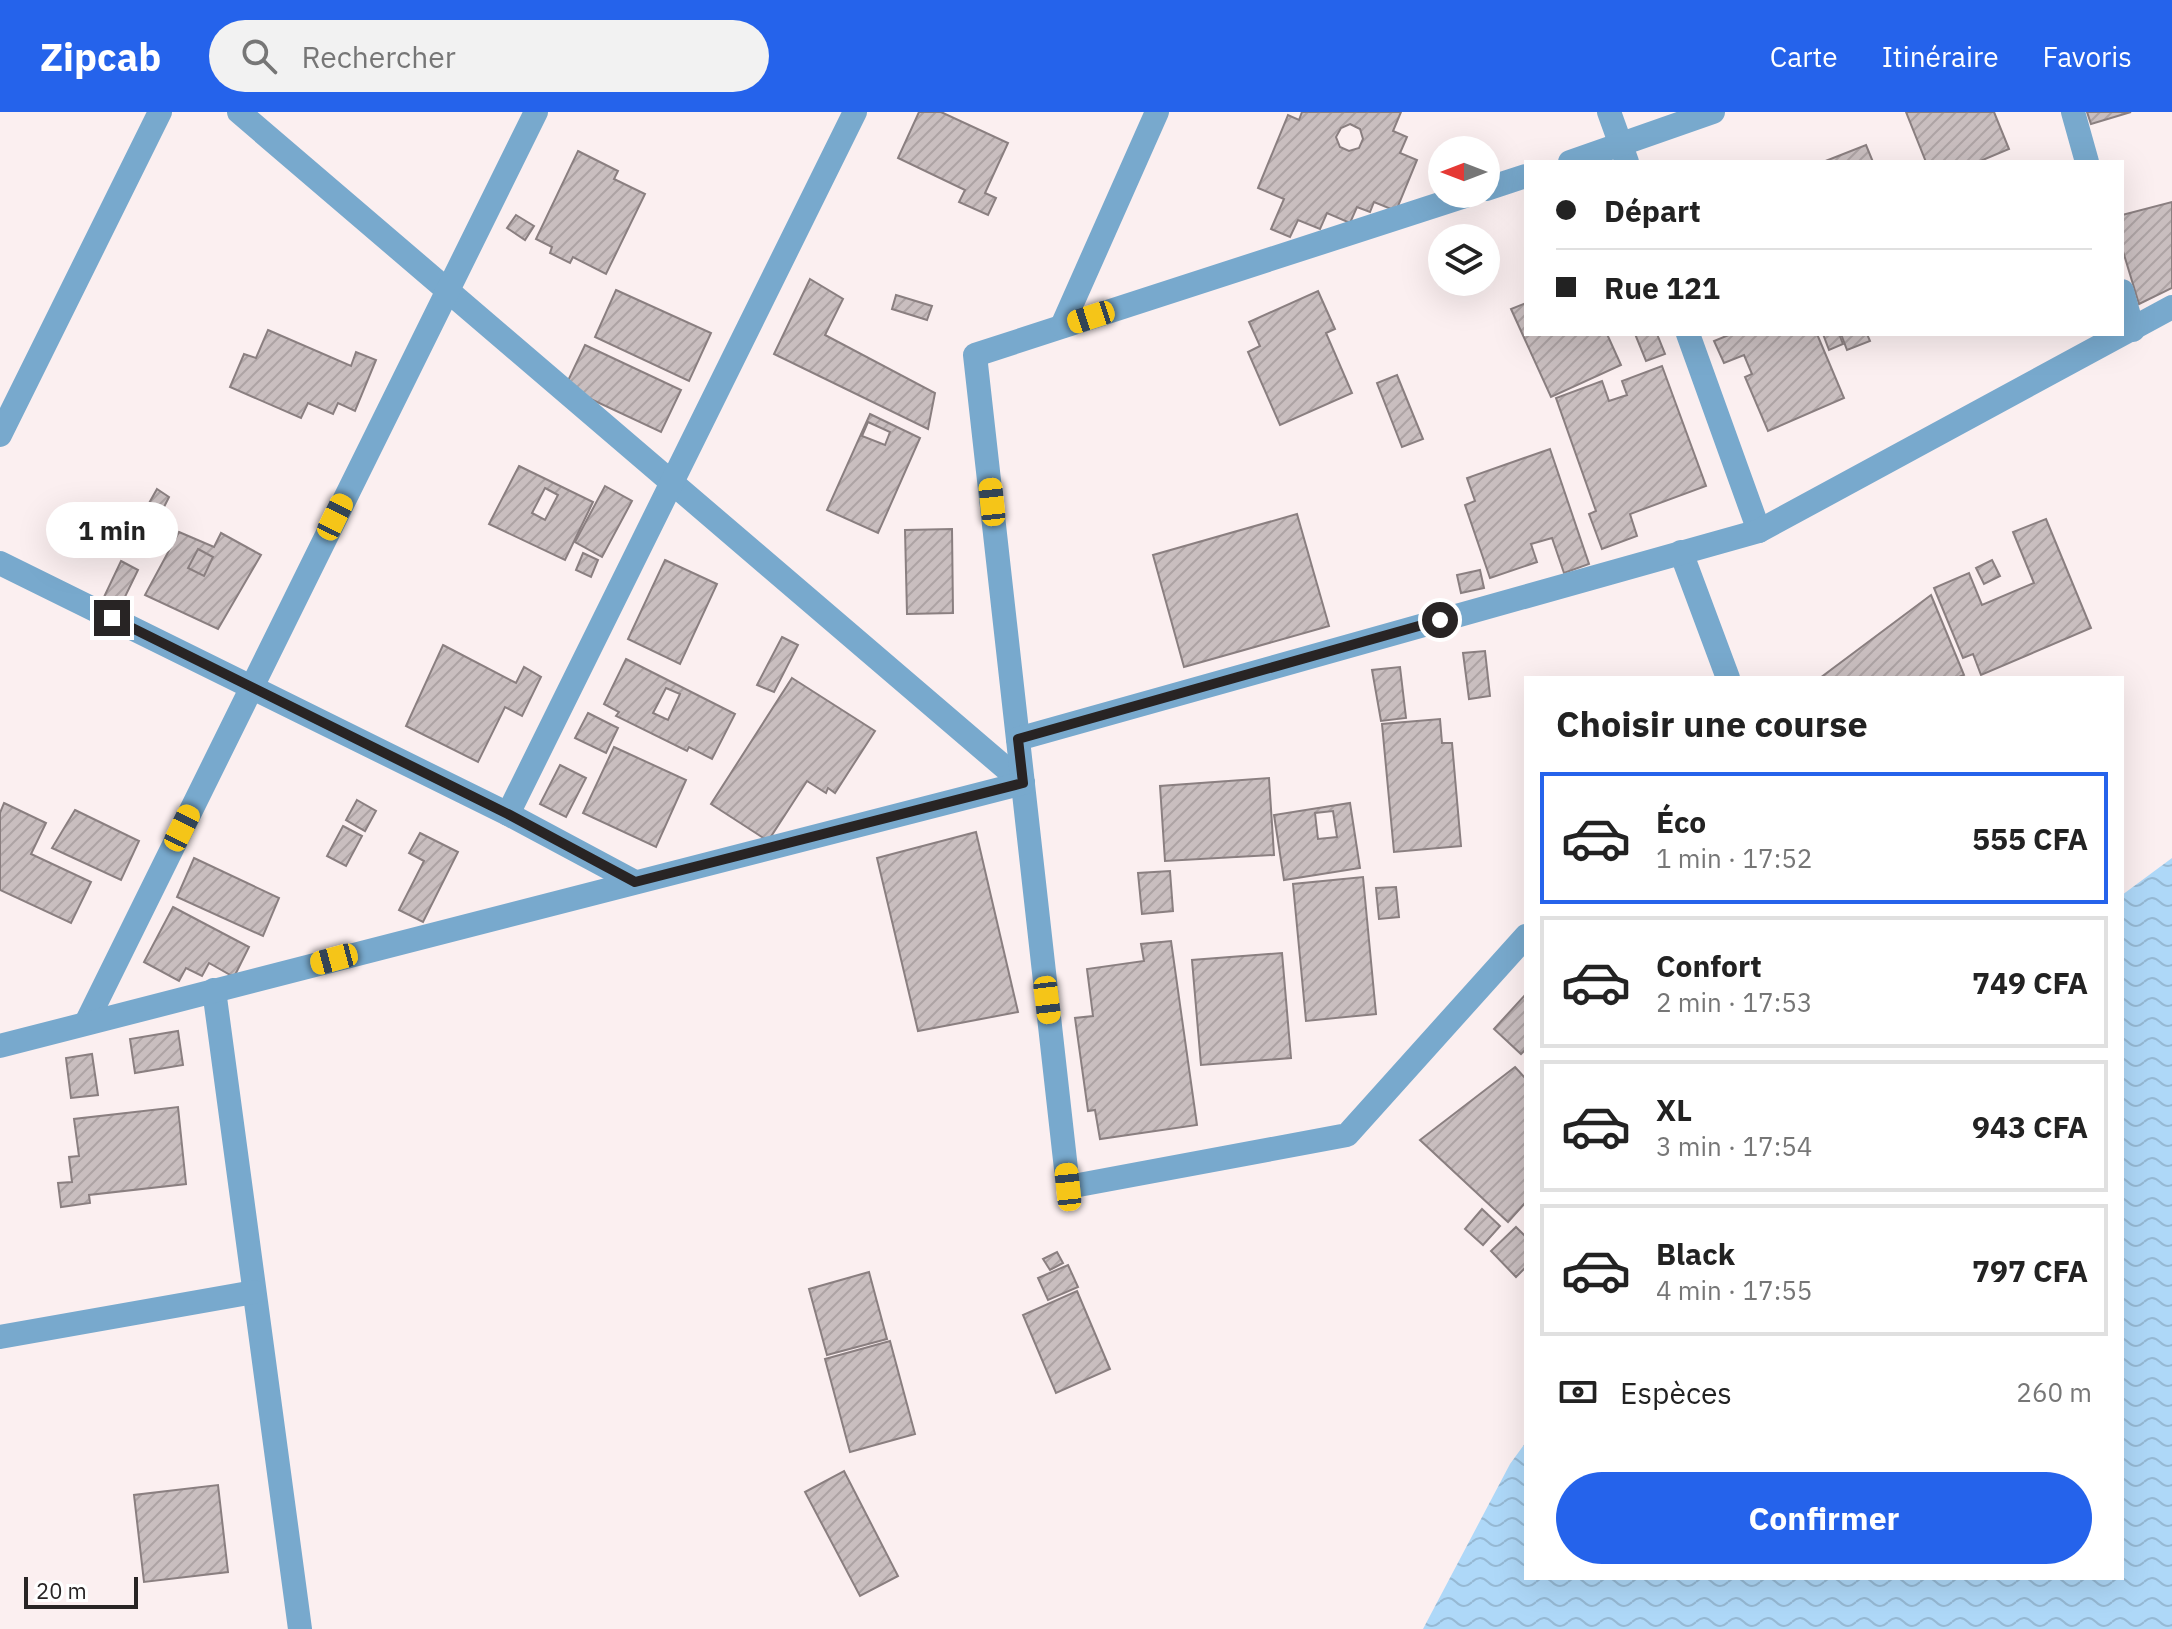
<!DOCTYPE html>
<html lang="fr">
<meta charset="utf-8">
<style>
:root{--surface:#fff;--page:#f2f2f2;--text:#222;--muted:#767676;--line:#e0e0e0;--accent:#2563eb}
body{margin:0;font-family:"IBM Plex Sans",sans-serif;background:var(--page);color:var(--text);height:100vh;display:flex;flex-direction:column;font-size:30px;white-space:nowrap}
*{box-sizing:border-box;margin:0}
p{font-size:26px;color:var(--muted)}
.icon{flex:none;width:44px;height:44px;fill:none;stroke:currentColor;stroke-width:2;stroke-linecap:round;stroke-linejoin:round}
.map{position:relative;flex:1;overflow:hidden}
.drawer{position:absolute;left:1524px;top:564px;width:600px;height:904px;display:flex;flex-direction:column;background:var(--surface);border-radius:0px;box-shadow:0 8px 32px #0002}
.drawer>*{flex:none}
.top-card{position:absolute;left:1524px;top:48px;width:600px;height:176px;border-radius:0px;box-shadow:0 8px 32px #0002;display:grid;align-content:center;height:176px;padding:0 32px;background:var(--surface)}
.needle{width:52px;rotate:270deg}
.tools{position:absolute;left:1428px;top:24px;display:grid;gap:16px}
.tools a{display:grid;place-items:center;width:72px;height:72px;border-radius:50%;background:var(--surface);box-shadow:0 8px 32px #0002;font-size:40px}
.scale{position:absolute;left:24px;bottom:20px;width:114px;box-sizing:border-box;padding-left:8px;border:4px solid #282424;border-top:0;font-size:22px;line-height:28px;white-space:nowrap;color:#282424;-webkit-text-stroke:6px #fff;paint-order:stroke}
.end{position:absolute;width:36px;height:36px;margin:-18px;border:10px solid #282424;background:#fff;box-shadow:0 0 0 4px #fff}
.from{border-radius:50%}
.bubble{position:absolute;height:56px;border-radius:28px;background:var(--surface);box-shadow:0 8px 32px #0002;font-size:26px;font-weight:800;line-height:56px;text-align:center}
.car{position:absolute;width:24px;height:48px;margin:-24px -12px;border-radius:10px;box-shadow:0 0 6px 2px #0007;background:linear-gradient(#f5c518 24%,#345 0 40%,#f5c518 0 76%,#345 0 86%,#f5c518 0)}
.top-card b{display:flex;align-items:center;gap:28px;height:76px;font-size:30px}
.top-card b+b{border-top:2px solid var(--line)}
.top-card i{width:20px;height:20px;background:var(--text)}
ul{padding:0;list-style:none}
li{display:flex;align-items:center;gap:24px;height:132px;margin:0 16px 12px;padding:0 16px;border:4px solid var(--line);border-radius:0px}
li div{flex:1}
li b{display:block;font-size:30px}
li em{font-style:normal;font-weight:800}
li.on{border-color:var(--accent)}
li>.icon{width:72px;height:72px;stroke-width:1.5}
h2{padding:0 32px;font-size:36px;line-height:96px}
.pay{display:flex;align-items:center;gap:20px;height:88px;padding:0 32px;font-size:30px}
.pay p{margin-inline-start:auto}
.action{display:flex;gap:16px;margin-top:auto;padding:16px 32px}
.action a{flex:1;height:92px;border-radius:48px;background:var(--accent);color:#fff;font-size:32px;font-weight:800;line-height:92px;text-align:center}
header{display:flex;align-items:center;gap:48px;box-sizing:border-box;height:112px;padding:0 40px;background:var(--accent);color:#fff}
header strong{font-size:38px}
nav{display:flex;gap:44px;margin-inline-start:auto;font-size:28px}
.search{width:560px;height:72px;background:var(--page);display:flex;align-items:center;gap:20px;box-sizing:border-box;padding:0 28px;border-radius:44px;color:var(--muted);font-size:30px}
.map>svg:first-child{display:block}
.water{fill:url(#water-waves)}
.building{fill:url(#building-hatch);stroke:#8a7f80;stroke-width:2;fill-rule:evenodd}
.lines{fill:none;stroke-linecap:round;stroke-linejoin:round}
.street{stroke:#78a9cd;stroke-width:24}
.route{stroke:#282424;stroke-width:10}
</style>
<header>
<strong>Zipcab</strong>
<div class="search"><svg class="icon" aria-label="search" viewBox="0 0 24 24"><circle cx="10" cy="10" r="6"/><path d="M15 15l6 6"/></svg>Rechercher</div>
<nav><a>Carte</a><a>Itinéraire</a><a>Favoris</a></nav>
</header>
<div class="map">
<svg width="2172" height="1517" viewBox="0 0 2172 1517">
<defs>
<pattern id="water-waves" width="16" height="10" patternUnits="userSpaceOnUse" patternTransform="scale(2)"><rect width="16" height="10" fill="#aed8f8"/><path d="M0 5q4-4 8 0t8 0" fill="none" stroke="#96b9d4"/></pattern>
<pattern id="building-hatch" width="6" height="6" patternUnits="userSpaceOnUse" patternTransform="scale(2)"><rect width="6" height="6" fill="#c9bebf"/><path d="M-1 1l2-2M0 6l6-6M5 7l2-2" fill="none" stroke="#ada3a4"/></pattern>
</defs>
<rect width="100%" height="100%" fill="#fbeff0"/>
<path class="water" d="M2172 746V1517H1423L1510 1352 1526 1330V1466H2122V783Z"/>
<g class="building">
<path d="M919 0H941L1008 31 985 81 996 86 988 103 959 90 965 78 898 46Z"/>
<path d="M1302 0H1401L1393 19 1407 25 1400 41 1417 48 1396 99 1374 90 1370 100 1357 95 1350 111 1327 101 1320 117 1298 108 1290 125 1271 117 1284 87 1258 76 1288 3 1299 8ZM1350 12 1360 17 1363 27 1359 36 1349 39 1340 35 1336 25 1341 16Z"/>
<path d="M1906 0H1994L2009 37 1978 50H1926Z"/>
<path d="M2087 0H2131L2091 12Z"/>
<path d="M1866 33 1873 50H1823Z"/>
<path d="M578 39 618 59 614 67 645 82 606 162 573 145 570 151 550 141 552 135 536 127Z"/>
<path d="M2172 90V176L2139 192 2122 136V103Z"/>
<path d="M516 103 534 114 525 128 507 116Z"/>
<path d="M810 167 843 187 825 223 935 281 928 317 774 242Z"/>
<path d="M616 178 711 221 689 269 595 225Z"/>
<path d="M1318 179 1335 217 1326 221 1352 281 1280 313 1248 240 1260 234 1249 210Z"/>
<path d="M896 183 932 194 927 208 892 197Z"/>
<path d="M1526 191V222H1607L1621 253 1551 285 1511 197Z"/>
<path d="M268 218 351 254 356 240 376 248 355 299 338 291 333 302 308 291 301 306 230 275 244 242 256 246Z"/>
<path d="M1635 222H1657L1665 242 1646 249Z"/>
<path d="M1731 222H1817L1844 286 1768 319 1745 265 1752 262 1744 243 1724 251 1714 229Z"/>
<path d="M1823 222H1839L1843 232 1829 238Z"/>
<path d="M1841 222H1867L1870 229 1847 238Z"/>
<path d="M585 233 681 278 661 320 565 275Z"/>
<path d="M1662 254 1706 374 1630 402 1637 424 1602 437 1589 402 1596 399 1556 286 1602 269 1609 289 1627 283 1622 269Z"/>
<path d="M1397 263 1423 327 1402 335 1377 271Z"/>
<path d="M870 302 920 326 878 421 827 398ZM868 310 890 320 885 333 862 324Z"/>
<path d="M1550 337 1589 452 1564 461 1552 426 1531 432 1537 450 1490 466 1465 393 1475 389 1467 366Z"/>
<path d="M519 354 593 390 565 448 489 412ZM545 376 558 383 545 408 532 401Z"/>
<path d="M605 374 632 389 602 445 575 430Z"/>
<path d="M157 377 169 385 161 401 148 393Z"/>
<path d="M1297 402 1329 514 1184 555 1153 443Z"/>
<path d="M2046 407 2091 516 1981 563 1973 542 1963 546 1934 476 1969 461 1982 493 2034 471 2013 420Z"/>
<path d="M952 417 953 501 907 502 905 418Z"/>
<path d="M179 420 214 435 221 421 261 443 218 517 145 483Z"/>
<path d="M198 437 213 445 204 464 188 456Z"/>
<path d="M583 441 598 448 591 465 576 458Z"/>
<path d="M665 448 717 472 680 552 628 527Z"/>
<path d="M1992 448 2000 464 1984 472 1976 456Z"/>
<path d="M121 449 138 458 121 493 104 485Z"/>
<path d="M1480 458 1484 476 1461 481 1457 463Z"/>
<path d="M1931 483 1964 563 1956 566H1820Z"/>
<path d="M782 525 798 533 774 580 757 573Z"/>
<path d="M443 533 516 571 524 555 541 565 522 604 505 595 478 650 406 614Z"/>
<path d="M1485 539 1490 584 1469 587 1463 541Z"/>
<path d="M626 547 735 602 712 647 689 635 687 639 616 604 619 600 604 592ZM666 576 680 582 668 608 653 601Z"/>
<path d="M1400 555 1406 606 1381 609 1372 558Z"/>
<path d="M792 566 875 619 835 681 828 676 826 681 807 669 768 729 711 692Z"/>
<path d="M588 601 618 616 606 641 575 626Z"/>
<path d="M1440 607 1442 631H1452L1461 734 1394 740 1382 612Z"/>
<path d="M614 635 686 668 656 735 583 701Z"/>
<path d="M560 653 586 666 566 705 540 692Z"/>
<path d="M1269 666 1274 743 1165 749 1160 674Z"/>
<path d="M357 688 376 699 365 719 346 708Z"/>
<path d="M4 691 46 711 31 742 91 770 71 811 0 778V701Z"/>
<path d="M1350 691 1360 756 1284 768 1274 703ZM1333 699 1337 725 1318 727 1315 701Z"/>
<path d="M75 698 139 729 121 768 52 736Z"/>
<path d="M343 714 362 724 346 754 327 744Z"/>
<path d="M976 720 1018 900 918 919 877 746Z"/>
<path d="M420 721 458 740 423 810 399 798 424 749 409 741Z"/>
<path d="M194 746 279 786 263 824 177 785Z"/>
<path d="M1170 759 1173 799 1142 802 1138 761Z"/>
<path d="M1363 765 1376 902 1306 909 1293 772Z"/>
<path d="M1396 775 1399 805 1379 807 1376 776Z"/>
<path d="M173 795 249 835 234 865 209 851 202 864 186 856 179 869 144 850Z"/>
<path d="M1171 829 1197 1013 1100 1027 1095 998 1088 999 1075 906 1093 904 1087 857 1144 849 1141 832Z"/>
<path d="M1282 841 1291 946 1201 953 1192 848Z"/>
<path d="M1526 882V937L1521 942 1494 917Z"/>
<path d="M178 919 183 953 135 961 130 927Z"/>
<path d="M92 942 98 983 71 986 66 946Z"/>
<path d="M1515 955 1526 967V1090L1508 1110 1420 1028Z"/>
<path d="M178 995 186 1072 89 1083 90 1091 61 1095 58 1071 72 1070 69 1045 79 1044 74 1007Z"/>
<path d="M1482 1097 1500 1114 1483 1133 1465 1117Z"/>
<path d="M1516 1115 1526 1125V1155L1516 1165 1491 1139Z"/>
<path d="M1057 1140 1063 1151 1050 1158 1043 1147Z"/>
<path d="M1068 1153 1078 1175 1048 1188 1038 1166Z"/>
<path d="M869 1160 887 1227 827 1243 809 1177Z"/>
<path d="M1077 1179 1110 1257 1056 1281 1023 1203Z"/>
<path d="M890 1229 915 1322 850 1340 825 1247Z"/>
<path d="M844 1359 898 1464 860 1484 805 1380Z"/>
<path d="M218 1373 228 1460 144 1470 134 1383Z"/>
</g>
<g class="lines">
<g class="street">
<path d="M239 0 1023 671"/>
<path d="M1609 0 1627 50"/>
<path d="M2073 0 2087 50"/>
<path d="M1570 50 1713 0"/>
<path d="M1486 77 1526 64"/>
<path d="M1471 82 975 243 1068 1075 1347 1023 1526 824"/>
<path d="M2122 179 2133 218"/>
<path d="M1062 214 1157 0"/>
<path d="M1688 222 1759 419"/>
<path d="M0 323 160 0"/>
<path d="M1681 440 1728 566"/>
<path d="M0 451 508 702 635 770"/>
<path d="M1018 627 1759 419 2172 195"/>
<path d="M508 702 855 0"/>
<path d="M214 878 300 1517"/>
<path d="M86 911 536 0"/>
<path d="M0 934 1023 671"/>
<path d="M0 1225 254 1180"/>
</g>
</g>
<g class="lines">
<path class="route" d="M112 506 508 702 635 770 1023 671 1018 627 1440 508"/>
</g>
</svg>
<div class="tools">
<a><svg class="needle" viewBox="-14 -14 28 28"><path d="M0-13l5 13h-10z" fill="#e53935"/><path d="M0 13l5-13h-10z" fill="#767676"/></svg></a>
<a><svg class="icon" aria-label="layers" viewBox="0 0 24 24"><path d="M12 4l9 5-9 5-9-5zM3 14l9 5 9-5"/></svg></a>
</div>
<div class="scale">20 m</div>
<i class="end from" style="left:1440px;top:508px"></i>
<i class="end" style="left:112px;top:506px"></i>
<div class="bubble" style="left:46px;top:390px;width:132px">1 min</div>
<i class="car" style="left:1091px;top:205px;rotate:252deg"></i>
<i class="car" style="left:992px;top:390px;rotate:354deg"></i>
<i class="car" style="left:335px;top:405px;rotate:26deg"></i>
<i class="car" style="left:182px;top:716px;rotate:26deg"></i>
<i class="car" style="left:334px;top:847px;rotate:255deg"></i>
<i class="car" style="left:1047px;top:888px;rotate:173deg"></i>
<i class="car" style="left:1068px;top:1075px;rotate:354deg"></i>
<div class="top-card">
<b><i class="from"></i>Départ</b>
<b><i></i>Rue 121</b>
</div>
<section class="drawer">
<h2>Choisir une course</h2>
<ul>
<li class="on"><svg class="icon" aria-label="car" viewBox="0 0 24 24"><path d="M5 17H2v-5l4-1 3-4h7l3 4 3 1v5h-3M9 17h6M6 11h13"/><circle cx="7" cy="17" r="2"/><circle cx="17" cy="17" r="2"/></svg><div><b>Éco</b><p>1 min · 17:52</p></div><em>555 CFA</em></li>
<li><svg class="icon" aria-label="car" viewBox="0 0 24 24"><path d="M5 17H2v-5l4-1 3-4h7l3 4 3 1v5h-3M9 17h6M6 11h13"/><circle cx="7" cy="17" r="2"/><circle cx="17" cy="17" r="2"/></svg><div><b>Confort</b><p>2 min · 17:53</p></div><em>749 CFA</em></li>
<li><svg class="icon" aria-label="car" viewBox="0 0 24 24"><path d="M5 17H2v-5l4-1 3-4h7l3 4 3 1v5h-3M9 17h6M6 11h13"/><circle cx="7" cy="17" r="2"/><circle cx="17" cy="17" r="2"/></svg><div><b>XL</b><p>3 min · 17:54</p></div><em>943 CFA</em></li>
<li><svg class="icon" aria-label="car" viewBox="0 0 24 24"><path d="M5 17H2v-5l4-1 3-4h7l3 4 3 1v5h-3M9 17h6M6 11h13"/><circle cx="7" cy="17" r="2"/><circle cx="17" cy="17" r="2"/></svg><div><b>Black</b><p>4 min · 17:55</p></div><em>797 CFA</em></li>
</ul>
<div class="pay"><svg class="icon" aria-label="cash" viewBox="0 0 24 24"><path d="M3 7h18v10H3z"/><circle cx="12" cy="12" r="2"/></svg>Espèces<p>260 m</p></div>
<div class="action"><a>Confirmer</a></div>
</section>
</div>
